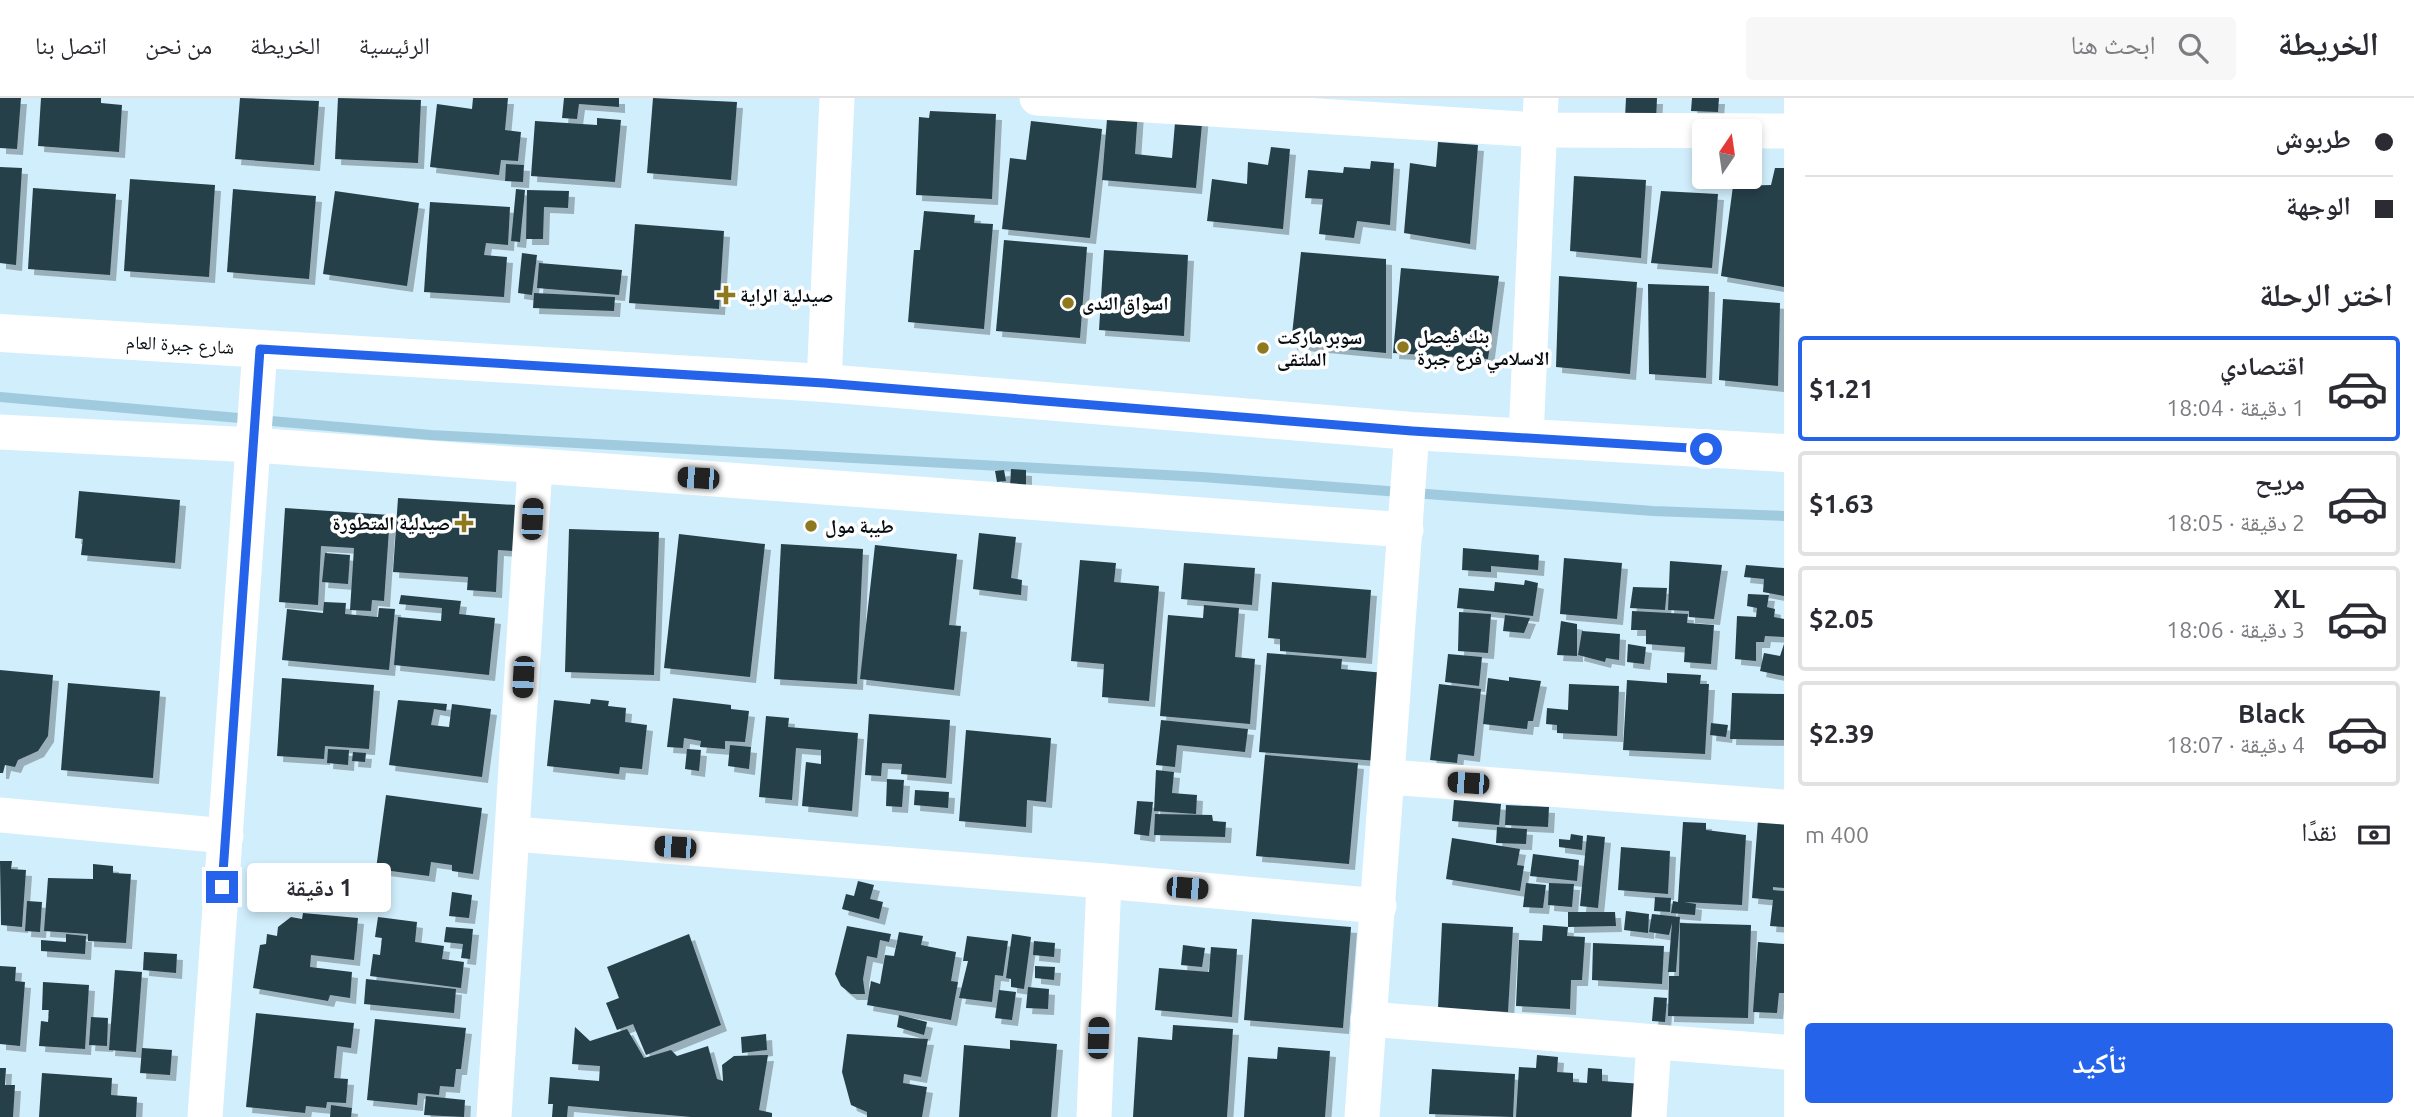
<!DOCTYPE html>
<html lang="ar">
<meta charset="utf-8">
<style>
:root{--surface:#fff;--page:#f7f7f7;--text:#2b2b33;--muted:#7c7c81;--line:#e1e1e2;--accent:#2563eb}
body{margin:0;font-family:Ubuntu,"Noto Naskh Arabic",sans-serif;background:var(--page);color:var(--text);direction:rtl;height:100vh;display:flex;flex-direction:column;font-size:26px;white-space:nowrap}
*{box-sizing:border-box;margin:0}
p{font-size:23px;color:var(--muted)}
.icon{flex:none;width:38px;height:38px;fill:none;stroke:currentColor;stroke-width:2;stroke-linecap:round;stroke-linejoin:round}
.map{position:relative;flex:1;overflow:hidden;direction:ltr}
.sheet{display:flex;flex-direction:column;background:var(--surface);width:630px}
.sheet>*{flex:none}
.hud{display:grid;align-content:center;height:154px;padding:0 21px;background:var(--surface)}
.needle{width:46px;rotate:13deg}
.tools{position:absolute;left:1692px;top:21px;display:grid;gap:14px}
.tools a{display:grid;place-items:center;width:70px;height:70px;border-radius:7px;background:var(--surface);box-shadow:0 4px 10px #0003;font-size:35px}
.end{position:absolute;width:32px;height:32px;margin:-16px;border:9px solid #2563eb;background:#fff;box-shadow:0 0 0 4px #fff}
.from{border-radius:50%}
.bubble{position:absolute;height:49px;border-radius:7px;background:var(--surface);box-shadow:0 4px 10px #0003;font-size:23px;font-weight:700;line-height:49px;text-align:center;direction:rtl}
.car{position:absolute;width:21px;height:42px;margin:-21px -10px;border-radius:9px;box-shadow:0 0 5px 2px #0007;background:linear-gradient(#222 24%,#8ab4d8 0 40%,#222 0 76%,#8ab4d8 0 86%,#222 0)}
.hud b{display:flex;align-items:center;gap:24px;height:66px;font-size:26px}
.hud b+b{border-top:2px solid var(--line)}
.hud i{width:18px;height:18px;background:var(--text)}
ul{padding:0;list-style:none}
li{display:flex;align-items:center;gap:21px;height:105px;margin:0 14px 10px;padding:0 7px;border:4px solid var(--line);border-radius:7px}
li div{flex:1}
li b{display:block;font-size:26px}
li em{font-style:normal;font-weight:700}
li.active{border-color:var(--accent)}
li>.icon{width:63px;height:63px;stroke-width:1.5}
h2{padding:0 21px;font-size:32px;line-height:84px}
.pay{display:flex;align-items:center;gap:18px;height:77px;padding:0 21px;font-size:26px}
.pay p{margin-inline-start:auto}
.button{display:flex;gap:14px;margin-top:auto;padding:14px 21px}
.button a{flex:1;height:80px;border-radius:7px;background:var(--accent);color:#fff;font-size:28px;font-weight:700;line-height:80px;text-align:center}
header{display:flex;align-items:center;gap:42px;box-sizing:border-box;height:98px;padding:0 35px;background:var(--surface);border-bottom:2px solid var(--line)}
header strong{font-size:33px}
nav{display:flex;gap:38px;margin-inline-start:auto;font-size:24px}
.search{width:490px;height:63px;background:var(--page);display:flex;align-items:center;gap:18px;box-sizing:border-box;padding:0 24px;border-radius:7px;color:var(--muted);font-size:26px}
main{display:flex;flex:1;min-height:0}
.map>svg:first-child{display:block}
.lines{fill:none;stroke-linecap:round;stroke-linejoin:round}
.stream{stroke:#a0cbdf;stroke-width:10}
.building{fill:#273f4a;filter:url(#shadow)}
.minor{stroke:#fff;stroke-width:35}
.major{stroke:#fff;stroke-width:38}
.route{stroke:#2563eb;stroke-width:9}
.poi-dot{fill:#8e791e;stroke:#fff;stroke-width:2.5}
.labels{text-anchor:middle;stroke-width:7;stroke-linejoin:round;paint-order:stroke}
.poi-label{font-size:19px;font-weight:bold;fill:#050d12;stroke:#fff;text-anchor:start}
.street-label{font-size:19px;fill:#050d12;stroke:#fff}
</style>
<header>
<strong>الخريطة</strong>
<div class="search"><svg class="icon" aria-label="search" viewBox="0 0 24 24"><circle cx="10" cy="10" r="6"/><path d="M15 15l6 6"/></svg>ابحث هنا</div>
<nav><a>الرئيسية</a><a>الخريطة</a><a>من نحن</a><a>اتصل بنا</a></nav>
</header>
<main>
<section class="sheet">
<div class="hud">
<b><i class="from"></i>طربوش</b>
<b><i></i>الوجهة</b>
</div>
<h2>اختر الرحلة</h2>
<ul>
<li class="active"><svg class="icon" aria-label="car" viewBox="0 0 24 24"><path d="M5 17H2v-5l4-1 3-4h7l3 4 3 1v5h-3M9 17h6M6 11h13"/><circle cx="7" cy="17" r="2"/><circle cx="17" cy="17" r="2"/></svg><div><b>اقتصادي</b><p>1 دقيقة · 18:04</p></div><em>$1.21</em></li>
<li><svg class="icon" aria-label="car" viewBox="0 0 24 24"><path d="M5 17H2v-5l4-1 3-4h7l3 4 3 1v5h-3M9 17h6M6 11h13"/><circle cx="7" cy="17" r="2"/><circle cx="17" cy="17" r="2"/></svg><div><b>مريح</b><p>2 دقيقة · 18:05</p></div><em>$1.63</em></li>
<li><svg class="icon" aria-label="car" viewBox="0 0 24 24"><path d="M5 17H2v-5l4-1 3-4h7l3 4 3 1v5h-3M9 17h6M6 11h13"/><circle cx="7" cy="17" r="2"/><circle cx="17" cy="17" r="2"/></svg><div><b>XL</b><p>3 دقيقة · 18:06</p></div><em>$2.05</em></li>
<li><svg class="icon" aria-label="car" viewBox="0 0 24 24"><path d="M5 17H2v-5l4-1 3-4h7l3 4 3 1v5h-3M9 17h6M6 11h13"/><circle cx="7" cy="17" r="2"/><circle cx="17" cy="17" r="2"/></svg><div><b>Black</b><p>4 دقيقة · 18:07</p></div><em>$2.39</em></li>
</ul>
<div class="pay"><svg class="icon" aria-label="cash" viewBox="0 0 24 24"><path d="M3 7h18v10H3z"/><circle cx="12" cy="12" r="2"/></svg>نقدًا<p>400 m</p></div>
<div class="button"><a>تأكيد</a></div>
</section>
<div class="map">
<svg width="1784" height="1019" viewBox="0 0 1784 1019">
<defs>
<filter id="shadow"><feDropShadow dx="6" dy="6" stdDeviation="0" flood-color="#0004"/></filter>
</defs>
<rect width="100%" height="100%" fill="#d1eefc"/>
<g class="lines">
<path class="stream" d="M0 299 431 337 1202 379 1653 413 1784 418"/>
</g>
<g class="building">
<path d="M0 0H21L17 51 0 50Z"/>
<path d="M41 0H101V5L122 7 119 54 38 48Z"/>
<path d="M240 0 319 3 314 67 235 61Z"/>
<path d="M338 0 421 2 418 65 335 61Z"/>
<path d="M473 0H508L505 32 521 34 518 63 501 62 499 77 430 69 437 6 472 11Z"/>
<path d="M564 0H619V9L579 6 577 21 562 20Z"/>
<path d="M653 0 737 4 731 82 647 75Z"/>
<path d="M1626 0H1657L1656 22 1625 20Z"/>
<path d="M1692 0H1719L1718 14 1691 13Z"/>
<path d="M1108 9 1138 12 1135 56 1172 60 1176 13 1203 15 1196 90 1102 82Z"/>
<path d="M930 13 996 16 992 101 916 97 919 19 929 20Z"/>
<path d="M597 20 621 22 615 84 531 78 535 23 597 27Z"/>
<path d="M1031 23 1102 31 1090 140 1002 131 1010 60 1026 62Z"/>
<path d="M1438 44 1478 47 1470 146 1404 135 1410 65 1436 69Z"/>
<path d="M1271 49 1290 51 1283 131 1207 123 1212 81 1247 86 1248 64 1268 67Z"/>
<path d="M1371 63 1394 65 1390 127 1357 123 1354 140 1319 136 1323 101 1305 100 1308 72 1343 75 1344 69 1370 71Z"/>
<path d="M506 66 524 67 523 84 505 83Z"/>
<path d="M0 69 22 70 16 167 0 165Z"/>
<path d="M1775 70H1784V189L1721 178 1733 88 1771 87Z"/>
<path d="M1574 78 1646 82 1641 160 1570 153Z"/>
<path d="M130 81 215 87 209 179 124 173Z"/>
<path d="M33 90 116 96 110 177 28 171Z"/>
<path d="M233 91 316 98 309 181 227 174Z"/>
<path d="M516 91 525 92 520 144 511 143Z"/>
<path d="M527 92 569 93 568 110 544 109 543 141H526Z"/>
<path d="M335 93 419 105 407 188 323 176Z"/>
<path d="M1661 93 1718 96 1712 170 1651 165Z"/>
<path d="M430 104 510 109 508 147 486 145 484 157 507 159 504 199 424 194Z"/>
<path d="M924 113 975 117 974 125 993 126 984 231 908 224 914 152H920Z"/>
<path d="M635 126 724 133 719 211 629 205Z"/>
<path d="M1004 142 1087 149 1080 240 996 233Z"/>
<path d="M1104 152 1188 157 1184 238 1099 232Z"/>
<path d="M1301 154 1386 161V255L1291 246Z"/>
<path d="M522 155 537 157 532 197 518 195Z"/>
<path d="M539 165 622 172 619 197 537 190Z"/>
<path d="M1401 170 1499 178 1488 261 1393 255Z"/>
<path d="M1559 178 1637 184 1630 276 1556 269Z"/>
<path d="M1648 186 1709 188 1706 280 1649 276Z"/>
<path d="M534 195 615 199 614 213 533 210Z"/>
<path d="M1723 201 1780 205 1778 288 1719 282Z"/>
<path d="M1011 371 1026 372V389L1010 388Z"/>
<path d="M1004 372 1006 383 997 384 995 373Z"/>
<path d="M79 393 180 402 175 465 81 457 83 441 75 440Z"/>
<path d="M398 400 516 407 513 453 498 452 496 494 467 492 468 479 393 474Z"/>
<path d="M285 410 390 417 384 503 372 502 371 513 350 512 354 450 321 448 318 507 279 504Z"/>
<path d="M569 431 659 434 654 577 565 574Z"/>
<path d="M979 435 1016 439 1011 480 1022 482 1021 497 973 491Z"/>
<path d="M679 436 765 446 750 579 664 570Z"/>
<path d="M781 446 863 451 857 586 774 581Z"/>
<path d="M875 447 957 456 949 527 961 528 954 592 860 581Z"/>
<path d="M1463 450 1539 457 1538 472 1491 468V474L1462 472Z"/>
<path d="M325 455 350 457 348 486 322 484Z"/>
<path d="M1564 460 1622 465 1617 521 1560 516Z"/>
<path d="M1080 462 1116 465 1114 484 1159 488 1149 603 1102 599 1104 566 1071 563Z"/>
<path d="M1670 463 1722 467 1714 521 1689 519V513L1668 512Z"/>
<path d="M1184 465 1255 470 1252 507 1181 501Z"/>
<path d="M1746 467 1784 470V498L1763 494 1764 481 1744 479Z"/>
<path d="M1525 482 1538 485 1533 518 1457 510 1459 490 1494 493 1495 484 1524 487Z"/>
<path d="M1272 484 1371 492 1366 560 1280 553V541L1268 540Z"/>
<path d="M1633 489 1667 490 1665 512 1630 510Z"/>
<path d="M1748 496 1769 497 1767 509 1775 511 1774 519 1784 521V539L1765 538 1764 544H1756V563L1735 561 1737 518 1756 519 1757 510 1747 508Z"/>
<path d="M401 497 461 503 459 516 495 520 489 577 394 567 398 519 441 523 442 510 399 506Z"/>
<path d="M324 504 346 505 345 516 378 519 379 510 395 511 389 572 282 562 287 511 323 515Z"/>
<path d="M1204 507 1239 510 1235 559 1255 561 1250 626 1160 618 1168 517 1203 520Z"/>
<path d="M1632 513 1688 516 1687 525 1714 527 1711 566 1684 564 1685 549 1646 546V532H1631Z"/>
<path d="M1459 514 1491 516 1488 555 1458 553Z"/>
<path d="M1505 517 1530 520 1524 535 1503 533Z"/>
<path d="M1561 523 1577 526V558L1557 557Z"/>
<path d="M1582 533 1620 536 1619 562 1606 560 1605 564 1578 557Z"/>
<path d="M1628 546 1646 549 1644 566 1627 564Z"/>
<path d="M1784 546V578L1760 573 1764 555 1780 558Z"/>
<path d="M1267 555 1342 561 1341 571 1385 575 1378 663 1259 654Z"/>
<path d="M1448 556 1482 559 1479 588 1445 584Z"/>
<path d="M0 572 53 577 48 638 38 653 18 662 15 669 5 667 3 675H0Z"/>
<path d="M1667 575 1701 577 1700 586H1709L1705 656 1623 652 1627 582 1667 585Z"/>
<path d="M1509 579 1541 583 1533 623H1528L1527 631 1483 626 1488 580 1509 583Z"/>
<path d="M282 580 374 587 369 651 325 648 324 661 277 658Z"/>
<path d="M68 585 160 593 153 680 61 672Z"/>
<path d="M1439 586 1481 591 1474 658 1458 656 1457 665 1430 662Z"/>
<path d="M1569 586 1619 588 1617 638 1557 635V627L1546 626 1547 610 1568 612Z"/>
<path d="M1732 595 1784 596V642L1730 641Z"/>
<path d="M673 600 731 607V611L749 613 745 644 725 643V651L700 649 701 643 684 640 683 650 667 649Z"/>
<path d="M591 601 609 603 608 608 626 610 625 624 647 627 642 671 620 669 619 676 547 668 554 602 590 606Z"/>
<path d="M398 602 447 606 446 613 434 611 431 627 449 629 452 606 491 611 482 679 389 667Z"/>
<path d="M869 616 950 622 946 680 901 676 902 666 882 665 881 678 865 677Z"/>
<path d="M766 618 789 620 788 629 858 635 852 713 802 708 806 664 821 666V652L796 650 792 702 759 699Z"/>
<path d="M1161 622 1248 631 1245 654 1177 647 1175 669 1156 667Z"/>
<path d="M1711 625 1728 627 1726 639 1710 637Z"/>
<path d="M966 632 1051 640 1046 704 1027 702 1026 729 959 723Z"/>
<path d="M730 647 751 649 749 671 728 668Z"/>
<path d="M328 651 349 652 348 667 327 665Z"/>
<path d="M687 651 701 652 699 673 685 671Z"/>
<path d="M353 654 366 655 365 664 352 663Z"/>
<path d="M1265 657 1358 665 1349 766 1256 758Z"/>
<path d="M1156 672 1174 674 1172 695 1197 697 1196 716 1154 713Z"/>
<path d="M887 681 904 682 902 709 886 708Z"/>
<path d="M915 692 949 694 948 710 914 707Z"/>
<path d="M386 697 482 710 473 776 452 773V767L431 764 429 778 376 771Z"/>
<path d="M1454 702 1501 706 1499 727 1452 723Z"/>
<path d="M1137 703 1153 704 1149 738 1134 736Z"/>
<path d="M1506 707 1549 709 1548 729 1505 727Z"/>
<path d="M1155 716 1212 717 1213 723 1226 724 1225 739 1154 737Z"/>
<path d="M1758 722 1784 724V790L1773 789V792L1784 793V829L1770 828 1773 802 1752 800Z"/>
<path d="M1683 724 1706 725V732L1746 737 1742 807 1684 804 1696 806 1695 817 1671 815 1673 803 1678 804Z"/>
<path d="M1497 729 1527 731 1526 746 1496 745Z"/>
<path d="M1571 736 1583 738 1582 752 1559 749V741L1570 742Z"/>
<path d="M1587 737 1605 739 1598 810 1580 808Z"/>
<path d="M1452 740 1520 751 1517 767 1524 768 1520 793 1446 781Z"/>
<path d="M1621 749 1670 753 1668 796 1618 792Z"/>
<path d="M1533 756 1579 762 1577 783 1530 778Z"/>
<path d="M0 763H12L11 771 26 772 22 829 1 827Z"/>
<path d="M93 766 113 768V775L131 776 126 845 88 843V836L44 833 48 780 93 781Z"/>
<path d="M858 783 874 787 870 801 883 804 879 821 842 811 846 796 854 798Z"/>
<path d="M1526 785 1546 787 1543 810 1523 809Z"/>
<path d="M1549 785 1574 786 1572 809 1548 807Z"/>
<path d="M452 794 472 797 469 820 449 818Z"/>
<path d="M1655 799 1671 800 1670 814 1654 813Z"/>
<path d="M27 803 42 804 40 834 25 833Z"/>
<path d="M1626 813 1649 816 1648 835 1624 832Z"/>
<path d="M1568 814H1615L1616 828 1568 829Z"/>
<path d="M303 815 358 820 354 862 311 857 310 869 352 874 350 900 330 897 328 903 253 890 260 847 266 846 267 836 277 838 278 829 291 819 302 821Z"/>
<path d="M1652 816 1680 819 1676 874H1668L1672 825 1669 837 1649 834Z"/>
<path d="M378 819 417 824 415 844 444 848 442 861 464 864 461 890 370 878 373 856 380 857 382 840 375 839Z"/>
<path d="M1252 821 1351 829 1343 930 1244 922Z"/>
<path d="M1442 825 1513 829 1508 914 1438 910Z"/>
<path d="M1680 825 1751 827 1748 920 1668 918 1669 878H1679Z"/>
<path d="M1543 827 1568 829 1567 838 1585 839 1582 882H1571L1570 911 1516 908 1519 842 1542 843Z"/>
<path d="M847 828 891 836 889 844 880 842 877 860 867 858 863 881 865 896H851L841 888 835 876Z"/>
<path d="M446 829 473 831 470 861 461 860 463 846 444 844Z"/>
<path d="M899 834 923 838 921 847 956 854 951 883 958 884 951 922 867 907 871 883 880 886 885 857 894 858Z"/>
<path d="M66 836 86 838 85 856 41 853V842L66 844Z"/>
<path d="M689 836 721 927 646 957 633 926 617 932 606 905 619 900 607 869Z"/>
<path d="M1012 836 1031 839 1024 891 1011 889V881L1006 880Z"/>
<path d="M967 838 1008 843 1003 878 995 877 992 904 959 900 968 863H963Z"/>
<path d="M1034 843 1055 845 1054 859 1033 857Z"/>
<path d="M1758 844 1784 846V895H1779L1777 915 1753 914Z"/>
<path d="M1593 845 1664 848 1662 886 1592 882Z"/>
<path d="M1183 847 1205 850 1202 869 1181 867Z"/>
<path d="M1211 849 1237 851 1232 919 1155 912 1159 870 1209 874Z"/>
<path d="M144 854 177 856 176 875 143 872Z"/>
<path d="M0 868 16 869 15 883 25 884 20 948 0 946Z"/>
<path d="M1035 868 1055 869 1054 882 1035 880Z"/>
<path d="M115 872 142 874 136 954 109 952Z"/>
<path d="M366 881 456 891 454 915 364 906Z"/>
<path d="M43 884 89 887 85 951 39 948 41 923 48 924 49 912H42Z"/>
<path d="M1028 889 1049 891 1048 911 1026 910Z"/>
<path d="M999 892 1016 894 1012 922 995 920Z"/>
<path d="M1654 899 1667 900 1665 924 1652 923Z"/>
<path d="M256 915 354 925 351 950 337 948 334 980 348 981 346 1005 327 1004 326 1010 306 1008 305 1015 246 1009Z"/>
<path d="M899 917 927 924 924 937 897 929Z"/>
<path d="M91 919 108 920 107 948 89 947Z"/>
<path d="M375 921 466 930 461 971H456L454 989 440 988 439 997 418 995 417 1007 367 1002Z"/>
<path d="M1173 927 1233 931 1227 1019H1133L1138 939 1172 942Z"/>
<path d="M575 929 590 943 627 931 644 960 671 952 677 958 708 948 717 981 723 983 722 967 734 958 768 957 759 1012 772 1015V1019H691L568 1008 567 1019H552L553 1006H548L550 979 599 983 600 968 572 966Z"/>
<path d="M766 936 767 952 742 955 741 939Z"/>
<path d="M847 936 928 941 921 979 904 976 903 985 927 989 922 1019H867V1014L851 1007 842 974Z"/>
<path d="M1010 942 1057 946 1051 1019H959L964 947 1010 951Z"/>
<path d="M1278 949 1330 953 1325 1019H1244L1248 959 1277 961Z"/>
<path d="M142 950 172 952 170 977 140 975Z"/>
<path d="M1537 957 1558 959 1557 974 1573 975V984L1587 985 1588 970 1602 971V983L1642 986 1640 1019H1516L1519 969 1536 970Z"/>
<path d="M0 970H6L5 987H15L13 1019H0Z"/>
<path d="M1432 971 1515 976 1513 1019 1429 1016Z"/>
<path d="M42 975 112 980 111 997 137 999 136 1019H39Z"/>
<path d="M426 998 465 1002 464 1019 424 1017Z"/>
<path d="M331 1007 352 1010 351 1019H330Z"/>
</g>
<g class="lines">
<g class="minor">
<path d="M1037 0 1539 32 1784 33"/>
<path d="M824 285 837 0"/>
<path d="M0 334 253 347 1406 432"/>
<path d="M1526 340 1541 0"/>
<path d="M1389 679 1784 709"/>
<path d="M0 717 226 738"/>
<path d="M514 736 1104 783 1379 808"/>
<path d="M1368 921 1784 954"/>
<path d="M205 1019 260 251"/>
<path d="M494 1019 535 368"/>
<path d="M1094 1019 1104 783"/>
<path d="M1362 1019 1412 333"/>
<path d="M1649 1019 1654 944"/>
</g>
<path class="major" d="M0 235 824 285 1412 333 1784 355"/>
</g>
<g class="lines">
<path class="route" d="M222 789 260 251 824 285 1412 333 1706 351"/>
</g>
<g class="poi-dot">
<path d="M722.5 186.5h7v7h7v7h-7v7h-7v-7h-7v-7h7z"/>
<circle cx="1068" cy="205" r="7"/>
<circle cx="1403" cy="249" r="7"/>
<circle cx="1263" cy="250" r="7"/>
<path d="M460.5 414.5h7v7h7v7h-7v7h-7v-7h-7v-7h7z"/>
<circle cx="811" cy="428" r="7"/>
</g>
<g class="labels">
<g class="poi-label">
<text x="740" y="204">صيدلية الراية</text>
<text x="1082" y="212">اسواق الندى</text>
<text x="1417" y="245">بنك فيصل<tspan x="1417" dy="22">الاسلامي فرع جبرة</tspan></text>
<text x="1277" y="246">سوبر ماركت<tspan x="1277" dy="22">الملتقى</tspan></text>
<text x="450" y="432" text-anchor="end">صيدلية المتطورة</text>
<text x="825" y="435">طيبة مول</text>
</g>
<g class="street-label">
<text transform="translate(180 246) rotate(3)" y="7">شارع جبرة العام</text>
</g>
</g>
</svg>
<div class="tools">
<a><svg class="needle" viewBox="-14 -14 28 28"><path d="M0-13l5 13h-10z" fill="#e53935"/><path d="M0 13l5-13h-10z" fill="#7c7c81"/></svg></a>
</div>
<i class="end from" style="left:1706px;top:351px"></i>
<i class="end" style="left:222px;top:789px"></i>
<div class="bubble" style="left:247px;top:765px;width:144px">1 دقيقة</div>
<i class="car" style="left:698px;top:380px;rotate:274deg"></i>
<i class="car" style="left:532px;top:421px;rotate:3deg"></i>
<i class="car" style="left:523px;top:579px;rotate:183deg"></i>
<i class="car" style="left:1468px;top:685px;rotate:274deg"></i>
<i class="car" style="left:675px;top:749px;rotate:274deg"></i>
<i class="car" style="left:1187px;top:790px;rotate:95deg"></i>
<i class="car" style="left:1098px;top:940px;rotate:2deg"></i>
</div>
</main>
